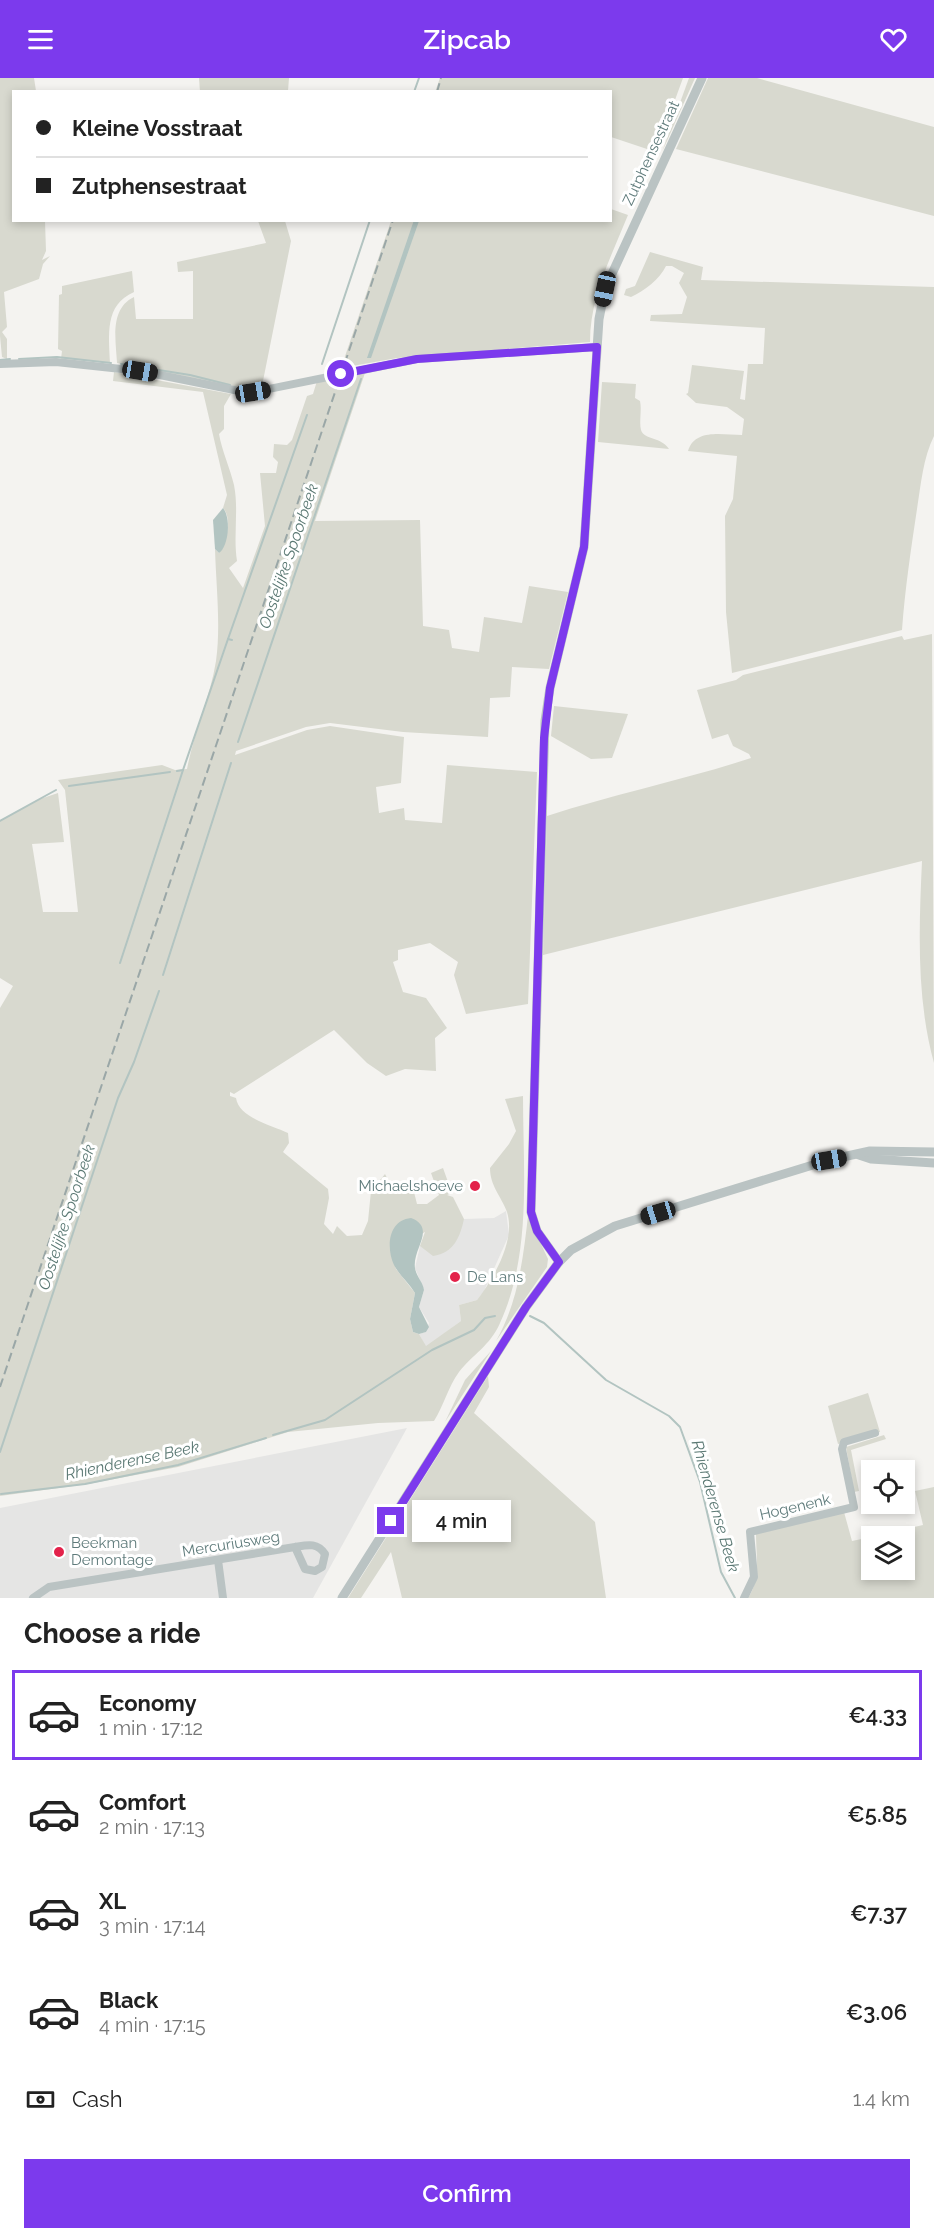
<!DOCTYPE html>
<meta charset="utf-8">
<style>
:root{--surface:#fff;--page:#f2f2f2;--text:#222;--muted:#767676;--line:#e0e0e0;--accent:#7c3aed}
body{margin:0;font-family:Raleway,sans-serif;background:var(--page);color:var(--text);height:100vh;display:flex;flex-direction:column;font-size:22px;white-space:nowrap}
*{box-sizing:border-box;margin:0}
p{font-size:20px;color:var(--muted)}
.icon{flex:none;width:33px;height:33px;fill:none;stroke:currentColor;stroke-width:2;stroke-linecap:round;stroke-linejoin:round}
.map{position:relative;height:1520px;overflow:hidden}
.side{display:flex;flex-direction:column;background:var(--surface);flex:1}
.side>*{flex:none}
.top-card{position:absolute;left:12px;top:12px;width:600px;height:132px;border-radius:0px;box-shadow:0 3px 9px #0003;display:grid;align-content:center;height:132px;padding:0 24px;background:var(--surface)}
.buttons{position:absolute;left:861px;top:1382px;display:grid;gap:12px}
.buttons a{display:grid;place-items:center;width:54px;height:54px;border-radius:0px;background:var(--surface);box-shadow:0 3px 9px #0003;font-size:30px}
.end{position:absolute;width:27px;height:27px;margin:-14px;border:8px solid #7c3aed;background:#fff;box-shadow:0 0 0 3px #fff}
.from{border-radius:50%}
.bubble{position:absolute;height:42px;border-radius:0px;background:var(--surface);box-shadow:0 3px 9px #0003;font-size:20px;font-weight:600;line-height:42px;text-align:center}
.car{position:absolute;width:18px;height:36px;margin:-18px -9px;border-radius:8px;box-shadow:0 0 4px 2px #0007;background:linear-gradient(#222 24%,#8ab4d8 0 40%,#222 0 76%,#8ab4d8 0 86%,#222 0)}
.top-card b{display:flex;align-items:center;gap:21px;height:57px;font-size:22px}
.top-card b+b{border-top:2px solid var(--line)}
.top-card i{width:15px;height:15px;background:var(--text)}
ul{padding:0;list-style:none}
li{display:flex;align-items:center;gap:18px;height:90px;margin:0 12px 9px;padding:0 12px;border:3px solid transparent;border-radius:0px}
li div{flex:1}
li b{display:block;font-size:22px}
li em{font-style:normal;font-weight:600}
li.on{border-color:var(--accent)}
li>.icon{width:54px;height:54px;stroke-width:1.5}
h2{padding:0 24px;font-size:27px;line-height:72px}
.pay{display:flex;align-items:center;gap:15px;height:66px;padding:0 24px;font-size:22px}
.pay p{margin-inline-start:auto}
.primary-button{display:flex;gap:12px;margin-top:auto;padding:12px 24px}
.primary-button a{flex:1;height:69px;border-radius:0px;background:var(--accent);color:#fff;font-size:24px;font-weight:600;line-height:69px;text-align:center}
header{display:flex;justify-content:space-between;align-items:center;height:78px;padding:0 24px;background:var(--accent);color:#fff;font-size:27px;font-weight:600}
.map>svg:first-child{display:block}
.built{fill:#e5e5e4}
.green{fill:#d8d9cf}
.water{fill:#b2c4c1}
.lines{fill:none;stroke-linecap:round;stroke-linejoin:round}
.stream{stroke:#b2c4c1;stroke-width:2}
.minor{stroke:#bac3c3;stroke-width:8}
.tertiary{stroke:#bac3c3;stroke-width:9}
.rail{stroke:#9aa7a7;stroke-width:2;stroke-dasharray:9 4.5;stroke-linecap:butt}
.route{stroke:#7c3aed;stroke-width:8}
.poi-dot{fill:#e3224a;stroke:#fff;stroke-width:2}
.labels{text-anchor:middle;stroke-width:6;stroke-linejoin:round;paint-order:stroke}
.street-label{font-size:15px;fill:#5f7b7b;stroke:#fff}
.poi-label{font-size:15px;fill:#5f7b7b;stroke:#fff;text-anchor:start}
.water-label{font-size:16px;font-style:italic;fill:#5a7873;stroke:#fff}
</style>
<header><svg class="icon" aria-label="menu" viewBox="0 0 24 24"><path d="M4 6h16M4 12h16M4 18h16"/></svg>Zipcab<svg class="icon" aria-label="heart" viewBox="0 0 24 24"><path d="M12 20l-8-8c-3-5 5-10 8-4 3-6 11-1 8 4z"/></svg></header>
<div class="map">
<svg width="934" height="1520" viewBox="0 0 934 1520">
<rect width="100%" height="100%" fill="#f4f3f0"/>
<g class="built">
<path d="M506 1133 509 1157 484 1213 477 1222 459 1227 461 1243 426 1269 419 1256 426 1254 429 1245 419 1229 424 1212 415 1190 420 1168 464 1141 494 1140Z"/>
<path d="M407 1350 313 1520H0V1430Z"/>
</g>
<g class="green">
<path d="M0 0H34L36 13 14 14V142L45 143 46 173 42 182 50 178 43 186 39 201 4 214 7 249 2 254 7 261V281L2 279 0 258Z"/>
<path d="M199 0H289L288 13 200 14Z"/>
<path d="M440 0H683L656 74 611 59 610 14H435Z"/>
<path d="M689 0H695L662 74Z"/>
<path d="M708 0H757L934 49V138L676 71Z"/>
<path d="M611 131 628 137C611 179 590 219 590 264L397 280 341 290 391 143 610 142Z"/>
<path d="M258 143H285L291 163 262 308 244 310 117 285C116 263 109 231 134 219L136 241H193V193L178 194 177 184 266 165Z"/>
<path d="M650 174 703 189 701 202 934 209V358C923 380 921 406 917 431 911 471 905 511 902 552L732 595 726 534 725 438 733 421 737 378 688 373C695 350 723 357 742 357L744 341 727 329 696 325 686 316 688 315 692 287 744 293 740 321 745 322 748 286H763L765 250 650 243 651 237 682 236 687 219 679 205 684 195 672 188H666C660 201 644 213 631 219L624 217 626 211 635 208Z"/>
<path d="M132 193 134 214C104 227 109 257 110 285L61 281 62 273 58 271 59 217 62 216V208Z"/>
<path d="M366 292 315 443 420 442 423 548 449 552 452 570 479 574 484 539 522 545 529 508 568 514 549 591 512 589 510 619 490 620 488 659 403 654 330 645 306 649 236 673 235 677 307 652 330 648 404 659 401 705 376 709 379 735 404 730 405 742 442 745 447 687 537 694 528 926 466 936 454 897 458 884 430 865 398 872V882L393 884 403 914 426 920 447 950 435 960 436 993 405 991 386 998 367 985 334 952 234 1016 230 1014V1018L236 1020C239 1040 272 1047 288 1055L289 1065 283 1074 328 1111 329 1120 324 1146 333 1156 337 1148 347 1158 362 1157 368 1143 371 1113 385 1096 395 1115 414 1114 417 1126H427L439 1117 431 1095 443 1090 452 1115 447 1117 453 1119 464 1141C460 1159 454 1175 433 1178L420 1168 425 1154 391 1174 396 1191 415 1215 410 1241 413 1254 419 1256 426 1268 461 1243 459 1227 477 1222C494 1200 516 1162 507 1134 501 1118 490 1108 490 1090L509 1066 516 1053 505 1021 523 1018C523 1093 532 1175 500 1245 490 1268 473 1276 459 1294 448 1309 444 1327 434 1343L378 1345 288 1354 178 1389 88 1406 0 1418V930L13 908 0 900V743L40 721 58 715 64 764 32 766 43 834H78L65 712 58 702 162 687 175 692 187 691C194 654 210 620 216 583 221 547 216 507 215 471L219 475C226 464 233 441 223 430L227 417 203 314 113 303 114 294 231 316 224 328V351L219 356C222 373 230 390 234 407 239 432 233 458 237 483L229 490 243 510 265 448 260 395H276L278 384 273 379 274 366 287 367 292 362 307 318 313 316 317 303Z"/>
<path d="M602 304 636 306 635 320 640 323C642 332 639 343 641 352 644 362 662 359 669 371L598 364Z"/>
<path d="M932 556 934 985C916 920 919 849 922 783L543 877 547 738C614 716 684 702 751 680L749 676 733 668 728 656 712 661 697 612 736 602 743 597 902 558 904 562Z"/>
<path d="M554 628 628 636 612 680 591 681 551 658Z"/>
<path d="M528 1138 548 1181 547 1189 496 1263C518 1225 523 1181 528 1138Z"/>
<path d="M491 1273 445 1344 465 1302Z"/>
<path d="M488 1298 489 1309 474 1335 595 1444 606 1520H402L391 1474 361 1520H348Z"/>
<path d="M868 1315 880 1354 838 1366 828 1328Z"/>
<path d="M884 1357 886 1361 851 1372 859 1413 854 1414 846 1369Z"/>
<path d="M934 1409V1520H748C761 1501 756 1477 756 1456L844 1434 852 1463 871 1459 872 1491H904V1458H875L923 1447 915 1413Z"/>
</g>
<g class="water">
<path d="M414 142 419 143 371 280H367Z"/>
<path d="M223 430C231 439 229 468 219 475L215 471 213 442Z"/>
<path d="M411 1140C437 1150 412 1171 415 1190 416 1198 423 1204 424 1212L419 1229 429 1249 426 1254 419 1256 413 1254 410 1241 415 1215C409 1205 399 1197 394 1187 386 1170 388 1142 411 1140Z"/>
</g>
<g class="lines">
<g class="stream">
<path d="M414 14 419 0"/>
<path d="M19 281 57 279 111 285"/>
<path d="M0 282 10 281"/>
<path d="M121 286 190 297 230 307"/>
<path d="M322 286 370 142"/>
<path d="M228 561 307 337"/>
<path d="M238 664 361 301"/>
<path d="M177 693 183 692 228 561 232 562"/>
<path d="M69 708 170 694"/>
<path d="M0 743 56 712"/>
<path d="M120 885 183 692"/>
<path d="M163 897 231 685"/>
<path d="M530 1238 544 1245 606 1302 669 1338 680 1349 700 1404 721 1494 735 1520"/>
<path d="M273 1357 325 1342 432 1272 474 1252 485 1240 495 1238"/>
<path d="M0 1374 118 1020 134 984 159 913"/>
<path d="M1 1416 85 1406 178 1387 266 1360"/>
</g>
<g class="minor">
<path d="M0 286 56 284 140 293 249 315 417 281 597 269"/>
<path d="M218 1482 223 1520"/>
<path d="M33 1520 49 1509 295 1469C307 1467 317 1464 325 1476L322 1489 315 1493 305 1491 295 1469"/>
<path d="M744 1520 754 1499 750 1454 854 1429 842 1371 844 1364 875 1355"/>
</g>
<g class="tertiary">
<path d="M859 1077 871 1081 934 1085"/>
<path d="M559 1184 571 1172 615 1148 829 1082 870 1073 934 1074"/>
<path d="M342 1520 526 1229 559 1184 537 1153 531 1134 545 643 550 610 584 469 599 241 605 211 702 0"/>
</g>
<g class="rail">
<path d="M437 14 441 0"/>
<path d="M0 1309 393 142"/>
</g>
</g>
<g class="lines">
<path class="route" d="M341 296 417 281 597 269 584 469 550 610 544 660 531 1134 537 1153 559 1184 526 1229 391 1443"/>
</g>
<g class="poi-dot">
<circle cx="475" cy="1108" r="6"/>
<circle cx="455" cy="1199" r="6"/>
<circle cx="59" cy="1474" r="6"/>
</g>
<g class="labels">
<g class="street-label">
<text transform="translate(651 75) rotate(-65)" y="5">Zutphensestraat</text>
<text transform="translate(795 1429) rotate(-13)" y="5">Hogenenk</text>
<text transform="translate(231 1466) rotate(-9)" y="5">Mercuriusweg</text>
</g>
<g class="poi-label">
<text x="463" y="1113" text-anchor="end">Michaelshoeve</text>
<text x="467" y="1204">De Lans</text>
<text x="71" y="1470">Beekman<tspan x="71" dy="17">Demontage</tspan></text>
</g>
<g class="water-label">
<text transform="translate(288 478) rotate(-71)" y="6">Oostelijke Spoorbeek</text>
<text transform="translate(66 1139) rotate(-72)" y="6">Oostelijke Spoorbeek</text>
<text transform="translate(132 1382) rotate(-12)" y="6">Rhienderense Beek</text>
<text transform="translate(716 1428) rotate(74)" y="6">Rhienderense Beek</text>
</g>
</g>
</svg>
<div class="buttons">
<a><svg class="icon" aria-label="locate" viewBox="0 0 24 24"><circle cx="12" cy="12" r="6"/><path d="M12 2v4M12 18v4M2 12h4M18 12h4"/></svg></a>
<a><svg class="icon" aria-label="layers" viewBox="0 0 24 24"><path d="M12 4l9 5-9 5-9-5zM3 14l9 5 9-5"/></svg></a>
</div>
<i class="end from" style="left:341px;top:296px"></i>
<i class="end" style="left:391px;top:1443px"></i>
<div class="bubble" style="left:412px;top:1422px;width:99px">4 min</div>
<i class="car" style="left:605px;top:211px;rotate:192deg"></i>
<i class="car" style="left:140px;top:293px;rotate:99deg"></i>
<i class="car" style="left:253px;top:314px;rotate:81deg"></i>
<i class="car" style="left:829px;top:1082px;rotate:80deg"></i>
<i class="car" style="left:658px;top:1135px;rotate:253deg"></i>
<div class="top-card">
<b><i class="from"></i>Kleine Vosstraat</b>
<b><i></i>Zutphensestraat</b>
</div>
</div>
<section class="side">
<h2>Choose a ride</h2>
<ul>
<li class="on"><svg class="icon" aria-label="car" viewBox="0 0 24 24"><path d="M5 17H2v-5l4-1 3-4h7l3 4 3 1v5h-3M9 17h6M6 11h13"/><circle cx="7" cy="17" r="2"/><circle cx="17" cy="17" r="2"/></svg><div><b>Economy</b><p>1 min · 17:12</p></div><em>€4.33</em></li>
<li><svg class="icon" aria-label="car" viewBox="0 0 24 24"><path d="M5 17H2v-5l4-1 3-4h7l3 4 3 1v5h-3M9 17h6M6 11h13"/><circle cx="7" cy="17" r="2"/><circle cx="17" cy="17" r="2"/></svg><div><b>Comfort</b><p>2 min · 17:13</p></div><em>€5.85</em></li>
<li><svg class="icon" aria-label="car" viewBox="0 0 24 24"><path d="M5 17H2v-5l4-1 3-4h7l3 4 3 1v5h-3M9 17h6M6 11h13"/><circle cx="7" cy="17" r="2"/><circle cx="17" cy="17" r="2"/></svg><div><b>XL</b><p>3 min · 17:14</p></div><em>€7.37</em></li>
<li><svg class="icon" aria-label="car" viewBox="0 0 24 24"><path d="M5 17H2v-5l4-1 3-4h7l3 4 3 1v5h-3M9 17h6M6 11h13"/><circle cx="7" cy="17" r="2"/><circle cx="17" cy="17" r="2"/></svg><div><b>Black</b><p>4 min · 17:15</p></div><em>€3.06</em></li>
</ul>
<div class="pay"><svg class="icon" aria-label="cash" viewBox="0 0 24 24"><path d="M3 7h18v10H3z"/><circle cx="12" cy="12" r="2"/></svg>Cash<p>1.4 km</p></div>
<div class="primary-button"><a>Confirm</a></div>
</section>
